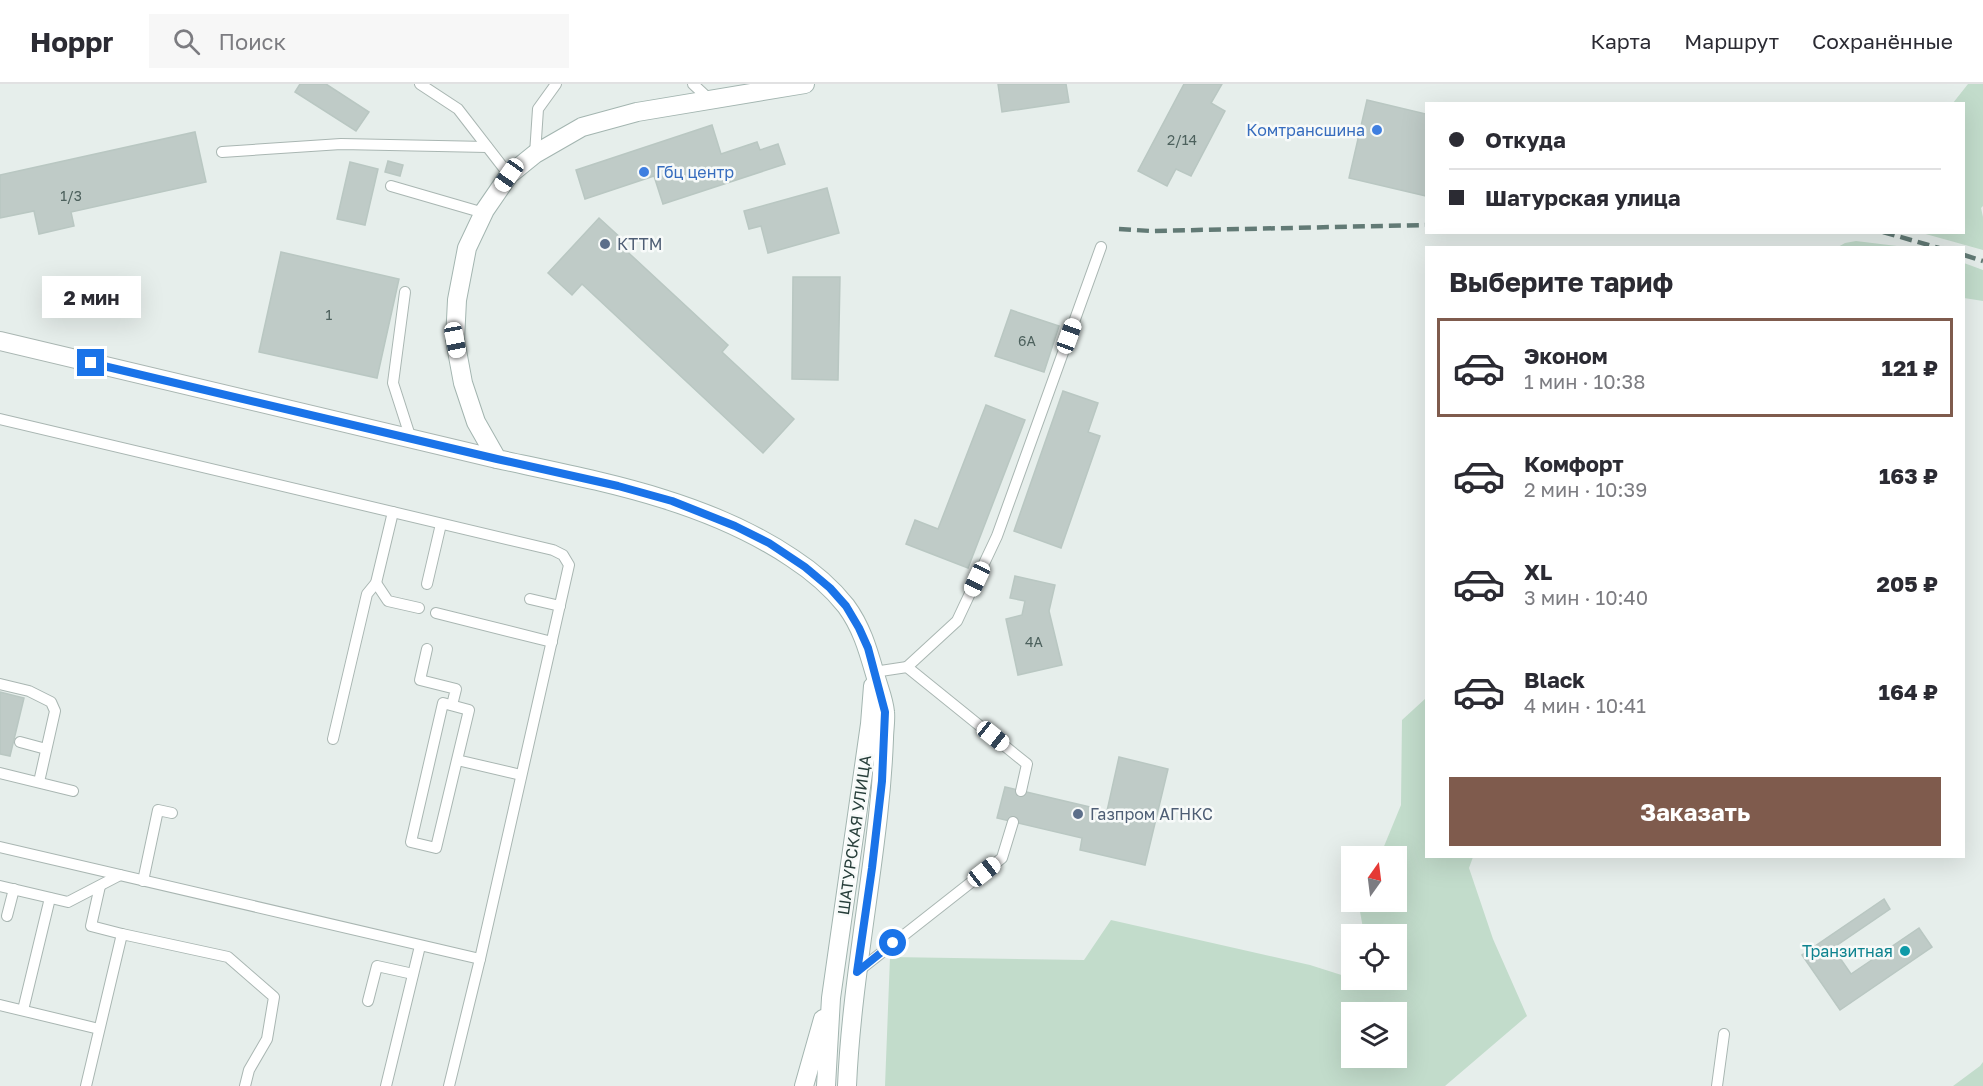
<!DOCTYPE html>
<html lang="ru">
<meta charset="utf-8">
<style>
:root{--surface:#fff;--page:#f7f7f7;--text:#2b2b33;--muted:#7c7c81;--line:#e1e1e2;--accent:#7f5b4d}
body{margin:0;font-family:"Golos Text",sans-serif;background:var(--page);color:var(--text);height:100vh;display:flex;flex-direction:column;font-size:22px;white-space:nowrap}
*{box-sizing:border-box;margin:0}
p{font-size:20px;color:var(--muted)}
.icon{flex:none;width:33px;height:33px;fill:none;stroke:currentColor;stroke-width:2;stroke-linecap:round;stroke-linejoin:round}
.map{position:relative;flex:1;overflow:hidden}
.panel{position:absolute;left:1425px;top:162px;width:540px;height:612px;display:flex;flex-direction:column;background:var(--surface);border-radius:0px;box-shadow:0 6px 24px #0002}
.panel>*{flex:none}
.guide{position:absolute;left:1425px;top:18px;width:540px;height:132px;border-radius:0px;box-shadow:0 6px 24px #0002;display:grid;align-content:center;height:132px;padding:0 24px;background:var(--surface)}
.needle{width:39px;rotate:14deg}
.fabs{position:absolute;left:1341px;top:762px;display:grid;gap:12px}
.fabs a{display:grid;place-items:center;width:66px;height:66px;border-radius:0px;background:var(--surface);box-shadow:0 6px 24px #0002;font-size:30px}
.end{position:absolute;width:27px;height:27px;margin:-14px;border:8px solid #1a73e8;background:#fff;box-shadow:0 0 0 3px #fff}
.from{border-radius:50%}
.bubble{position:absolute;height:42px;border-radius:0px;background:var(--surface);box-shadow:0 6px 24px #0002;font-size:20px;font-weight:700;line-height:42px;text-align:center}
.car{position:absolute;width:18px;height:36px;margin:-18px -9px;border-radius:8px;box-shadow:0 0 4px 2px #0007;background:linear-gradient(#fff 24%,#345 0 40%,#fff 0 76%,#345 0 86%,#fff 0)}
.guide b{display:flex;align-items:center;gap:21px;height:57px;font-size:22px}
.guide b+b{border-top:2px solid var(--line)}
.guide i{width:15px;height:15px;background:var(--text)}
ul{padding:0;list-style:none}
li{display:flex;align-items:center;gap:18px;height:99px;margin:0 12px 9px;padding:0 12px;border:3px solid transparent;border-radius:0px}
li div{flex:1}
li b{display:block;font-size:22px}
li em{font-style:normal;font-weight:700}
li.current{border-color:var(--accent)}
li>.icon{width:54px;height:54px;stroke-width:1.5}
h2{padding:0 24px;font-size:27px;line-height:72px}
.action{display:flex;gap:12px;margin-top:auto;padding:12px 24px}
.action a{flex:1;height:69px;border-radius:0px;background:var(--accent);color:#fff;font-size:24px;font-weight:700;line-height:69px;text-align:center}
header{display:flex;align-items:center;gap:36px;box-sizing:border-box;height:84px;padding:0 30px;background:var(--surface);border-bottom:2px solid var(--line)}
header strong{font-size:28px}
nav{display:flex;gap:33px;margin-inline-start:auto;font-size:21px}
.search{width:420px;height:54px;background:var(--page);display:flex;align-items:center;gap:15px;box-sizing:border-box;padding:0 21px;border-radius:0px;color:var(--muted);font-size:22px}
.map>svg:first-child{display:block}
.green{fill:#c2dccb;fill-rule:evenodd}
.building{fill:#bfcbc7;stroke:#b9c7c2;stroke-width:1.5}
.lines{fill:none;stroke-linecap:round;stroke-linejoin:round}
.service-casing{stroke:#a9b6b2;stroke-width:12}
.minor-casing{stroke:#a9b6b2;stroke-width:20}
.secondary-casing{stroke:#a3b5b0;stroke-width:20}
.service{stroke:#fff;stroke-width:10}
.minor{stroke:#fff;stroke-width:18}
.secondary{stroke:#fff;stroke-width:18}
.rail{stroke:#627a75;stroke-width:4.5;stroke-dasharray:12 6;stroke-linecap:butt}
.route{stroke:#1a73e8;stroke-width:8}
.shop-dot{fill:#3f7fe0;stroke:#f7faf9;stroke-width:2}
.service-dot{fill:#5c6f8a;stroke:#f7faf9;stroke-width:2}
.culture-dot{fill:#0f9aa8;stroke:#f7faf9;stroke-width:2}
.labels{text-anchor:middle;stroke-width:5;stroke-linejoin:round;paint-order:stroke}
.number-label{font-size:14px;fill:#4d615d}
.shop-label{font-size:16px;fill:#366cbe;stroke:#f7faf9;text-anchor:end}
.service-label{font-size:16px;fill:#4e5e75;stroke:#f7faf9;text-anchor:start}
.street-label{font-size:16px;fill:#273e3a;stroke:#f7faf9}
.culture-label{font-size:16px;fill:#0d838f;stroke:#f7faf9;text-anchor:end}
</style>
<header>
<strong>Hoppr</strong>
<div class="search"><svg class="icon" aria-label="search" viewBox="0 0 24 24"><circle cx="10" cy="10" r="6"/><path d="M15 15l6 6"/></svg>Поиск</div>
<nav><a>Карта</a><a>Маршрут</a><a>Сохранённые</a></nav>
</header>
<div class="map">
<svg width="1983" height="1002" viewBox="0 0 1983 1002">
<rect width="100%" height="100%" fill="#e6eeeb"/>
<g class="green">
<path d="M1968 0H1983V122L1981 124 1983 133V166L1922 149 1964 148V20L1953 19Z"/>
<path d="M1856 157 1905 163H1838L1845 159Z"/>
<path d="M1964 179 1983 186V217L1964 214Z"/>
<path d="M1426 614V772L1473 773 1469 784 1493 855 1527 932 1445 1002H885L890 873 1084 876 1111 836 1310 881 1373 901 1372 896H1396V850H1364L1359 822 1361 818H1396V772H1380L1401 721 1402 636ZM1396 928V974H1352V928Z"/>
<path d="M1983 978V1002H1953L1980 982Z"/>
</g>
<g class="building">
<path d="M300 0H326L369 28 356 47 295 8Z"/>
<path d="M998 0H1066L1069 18 1002 28Z"/>
<path d="M1184 0H1222L1211 19 1225 27 1191 92 1176 85 1167 102 1138 87Z"/>
<path d="M1367 16 1426 30V112L1349 94Z"/>
<path d="M712 41 721 70 757 58 760 66 778 60 785 80 663 120 654 92 585 115 576 86Z"/>
<path d="M195 48 206 98 71 128 74 142 39 150 34 127 0 134V91Z"/>
<path d="M388 77 403 81 400 92 385 88Z"/>
<path d="M350 78 378 85 365 141 337 135Z"/>
<path d="M827 104 839 149 768 169 761 142 749 145 744 127Z"/>
<path d="M599 134 623 156 619 160 728 261 722 268 794 335 763 369 582 200 572 211 548 189Z"/>
<path d="M281 168 399 195 377 294 259 268Z"/>
<path d="M793 193H840L838 296 792 295Z"/>
<path d="M1011 226 1059 242 1044 288 995 272Z"/>
<path d="M1063 307 1098 319 1088 348 1100 352 1061 464 1014 447Z"/>
<path d="M986 321 1025 336 968 484 906 460 915 436 938 445Z"/>
<path d="M1015 492 1055 501 1049 527 1062 581 1018 591 1006 535 1022 531 1025 517 1010 514Z"/>
<path d="M0 608 24 614 10 672 0 670Z"/>
<path d="M1119 673 1168 685 1145 781 1080 766 1082 754 997 734 1005 703 1107 727Z"/>
<path d="M1884 815 1890 825 1833 864 1851 890 1919 844 1932 863 1840 926 1802 871Z"/>
</g>
<g class="lines">
<g class="service-casing">
<g id="service">
<path d="M420 0 458 25 509 91"/>
<path d="M693 0 709 15"/>
<path d="M222 68 341 60 487 63"/>
<path d="M535 70 538 25 556 0"/>
<path d="M391 102 484 129"/>
<path d="M405 208 393 299 411 355"/>
<path d="M0 335 553 466 563 471 569 481 480 875 449 1002"/>
<path d="M376 499 388 517 419 524"/>
<path d="M427 500 441 440"/>
<path d="M530 515 560 522"/>
<path d="M436 529 552 558"/>
<path d="M427 565 420 596 456 605 452 621"/>
<path d="M907 583 957 537 997 452 1101 163"/>
<path d="M874 588 907 583 1027 680 1021 707"/>
<path d="M0 600 29 607 51 618 55 627 39 698"/>
<path d="M333 655 367 510 376 499 393 428"/>
<path d="M20 658 46 665"/>
<path d="M457 676 436 764 411 758 443 619 469 626 457 676 521 691"/>
<path d="M0 689 73 707"/>
<path d="M0 763 480 875"/>
<path d="M143 797 158 726 172 729"/>
<path d="M0 802 68 818 120 791"/>
<path d="M100 802 91 842 122 850"/>
<path d="M7 832 14 805"/>
<path d="M857 888 1002 774 1013 738"/>
<path d="M368 917 377 882 413 890"/>
<path d="M0 921 99 945"/>
<path d="M23 926 50 814"/>
<path d="M86 1002 122 850 228 873 274 913 267 955 249 986 245 1002"/>
<path d="M386 1002 420 862"/>
<path d="M1717 1002 1724 950"/>
</g>
</g>
<g class="minor-casing">
<path id="minor" d="M0 257 497 375"/>
</g>
<g class="secondary-casing">
<g id="secondary">
<path d="M805 0 637 28 582 43 535 70 509 91 485 126 467 164 457 216 455 256 463 299 476 338 497 375C598 397 704 415 792 474 812 487 831 503 846 522 863 545 869 570 877 597 880 607 884 617 885 628 886 636 884 646 884 655 883 680 881 706 878 732 868 822 851 911 847 1002"/>
<path d="M804 1002 823 935"/>
<path d="M826 1002 831 914 870 640 873 602"/>
</g>
</g>
<use href="#service" class="service"/>
<use href="#minor" class="minor"/>
<use href="#secondary" class="secondary"/>
<g class="rail">
<path d="M1119 145 1151 147 1426 141"/>
<path d="M1883 148 1939 164"/>
<path d="M1964 171 1983 177"/>
</g>
</g>
<g class="lines">
<path class="route" d="M91 279 497 375 618 402 672 417 735 442 769 459 805 483 830 504 846 522 859 544 868 564 885 628 882 697 872 784 857 888 893 859"/>
</g>
<g class="shop-dot">
<circle cx="1377" cy="46" r="6"/>
<circle cx="644" cy="88" r="6"/>
</g>
<g class="service-dot">
<circle cx="605" cy="160" r="6"/>
<circle cx="1078" cy="730" r="6"/>
</g>
<circle class="culture-dot" cx="1905" cy="867" r="6"/>
<g class="labels">
<g class="number-label">
<text x="1182" y="61">2/14</text>
<text x="71" y="117">1/3</text>
<text x="329" y="236">1</text>
<text x="1027" y="262">6А</text>
<text x="1034" y="563">4А</text>
</g>
<g class="shop-label">
<text x="1365" y="52">Комтрансшина</text>
<text x="656" y="94" text-anchor="start">Гбц центр</text>
</g>
<g class="service-label">
<text x="617" y="166">КТТМ</text>
<text x="1090" y="736">Газпром АГНКС</text>
</g>
<g class="street-label">
<text transform="translate(854 751) rotate(-82)" y="6">ШАТУРСКАЯ УЛИЦА</text>
</g>
<g class="culture-label">
<text x="1893" y="873">Транзитная</text>
</g>
</g>
</svg>
<div class="fabs">
<a><svg class="needle" viewBox="-14 -14 28 28"><path d="M0-13l5 13h-10z" fill="#e53935"/><path d="M0 13l5-13h-10z" fill="#7c7c81"/></svg></a>
<a><svg class="icon" aria-label="locate" viewBox="0 0 24 24"><circle cx="12" cy="12" r="6"/><path d="M12 2v4M12 18v4M2 12h4M18 12h4"/></svg></a>
<a><svg class="icon" aria-label="layers" viewBox="0 0 24 24"><path d="M12 4l9 5-9 5-9-5zM3 14l9 5 9-5"/></svg></a>
</div>
<i class="end from" style="left:893px;top:859px"></i>
<i class="end" style="left:91px;top:279px"></i>
<div class="bubble" style="left:42px;top:192px;width:99px">2 мин</div>
<i class="car" style="left:509px;top:91px;rotate:215deg"></i>
<i class="car" style="left:1069px;top:252px;rotate:20deg"></i>
<i class="car" style="left:455px;top:256px;rotate:169deg"></i>
<i class="car" style="left:977px;top:495px;rotate:205deg"></i>
<i class="car" style="left:993px;top:652px;rotate:129deg"></i>
<i class="car" style="left:984px;top:788px;rotate:52deg"></i>
<div class="guide">
<b><i class="from"></i>Откуда</b>
<b><i></i>Шатурская улица</b>
</div>
<section class="panel">
<h2>Выберите тариф</h2>
<ul>
<li class="current"><svg class="icon" aria-label="car" viewBox="0 0 24 24"><path d="M5 17H2v-5l4-1 3-4h7l3 4 3 1v5h-3M9 17h6M6 11h13"/><circle cx="7" cy="17" r="2"/><circle cx="17" cy="17" r="2"/></svg><div><b>Эконом</b><p>1 мин · 10:38</p></div><em>121 ₽</em></li>
<li><svg class="icon" aria-label="car" viewBox="0 0 24 24"><path d="M5 17H2v-5l4-1 3-4h7l3 4 3 1v5h-3M9 17h6M6 11h13"/><circle cx="7" cy="17" r="2"/><circle cx="17" cy="17" r="2"/></svg><div><b>Комфорт</b><p>2 мин · 10:39</p></div><em>163 ₽</em></li>
<li><svg class="icon" aria-label="car" viewBox="0 0 24 24"><path d="M5 17H2v-5l4-1 3-4h7l3 4 3 1v5h-3M9 17h6M6 11h13"/><circle cx="7" cy="17" r="2"/><circle cx="17" cy="17" r="2"/></svg><div><b>XL</b><p>3 мин · 10:40</p></div><em>205 ₽</em></li>
<li><svg class="icon" aria-label="car" viewBox="0 0 24 24"><path d="M5 17H2v-5l4-1 3-4h7l3 4 3 1v5h-3M9 17h6M6 11h13"/><circle cx="7" cy="17" r="2"/><circle cx="17" cy="17" r="2"/></svg><div><b>Black</b><p>4 мин · 10:41</p></div><em>164 ₽</em></li>
</ul>
<div class="action"><a>Заказать</a></div>
</section>
</div>
